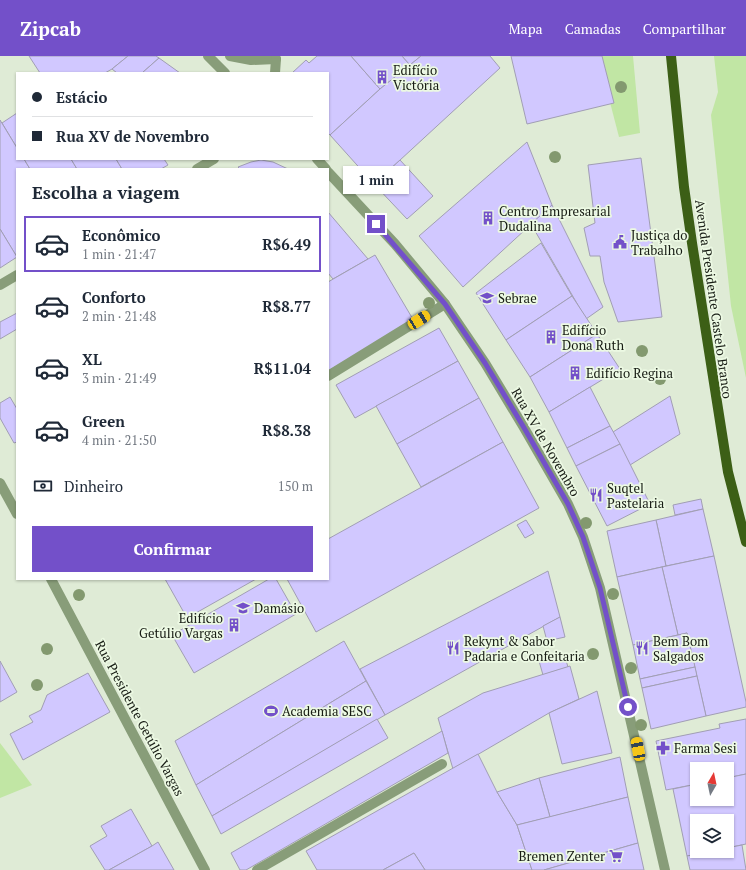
<!DOCTYPE html>
<html lang="pt">
<meta charset="utf-8">
<style>
:root{--surface:#fff;--page:#f2f2f3;--text:#1f2937;--muted:#747a83;--line:#e0e1e3;--accent:#7350c9}
body{margin:0;font-family:"PT Serif",serif;background:var(--page);color:var(--text);height:100vh;display:flex;flex-direction:column;font-size:15px;white-space:nowrap}
*{box-sizing:border-box;margin:0}
p{font-size:13px;color:var(--muted)}
.icon{flex:none;width:22px;height:22px;fill:none;stroke:currentColor;stroke-width:2;stroke-linecap:round;stroke-linejoin:round}
.map{position:relative;flex:1;overflow:hidden}
.drawer{position:absolute;left:16px;top:112px;width:313px;height:412px;display:flex;flex-direction:column;background:var(--surface);border-radius:0px;box-shadow:0 1px 3px #0004}
.drawer>*{flex:none}
.top-card{position:absolute;left:16px;top:16px;width:313px;height:88px;border-radius:0px;box-shadow:0 1px 3px #0004;display:grid;align-content:center;height:88px;padding:0 16px;background:var(--surface)}
.needle{width:26px;rotate:9deg}
.tools{position:absolute;left:690px;top:706px;display:grid;gap:8px}
.tools a{display:grid;place-items:center;width:44px;height:44px;border-radius:0px;background:var(--surface);box-shadow:0 1px 3px #0004;font-size:20px}
.end{position:absolute;width:18px;height:18px;margin:-9px;border:5px solid #7350c9;background:#fff;box-shadow:0 0 0 2px #fff}
.from{border-radius:50%}
.bubble{position:absolute;height:28px;border-radius:0px;background:var(--surface);box-shadow:0 1px 3px #0004;font-size:13px;font-weight:600;line-height:28px;text-align:center}
.car{position:absolute;width:12px;height:24px;margin:-12px -6px;border-radius:5px;box-shadow:0 0 3px 1px #0007;background:linear-gradient(#f5c518 24%,#345 0 40%,#f5c518 0 76%,#345 0 86%,#f5c518 0)}
.top-card b{display:flex;align-items:center;gap:14px;height:38px;font-size:15px}
.top-card b+b{border-top:1px solid var(--line)}
.top-card i{width:10px;height:10px;background:var(--text)}
ul{padding:0;list-style:none}
li{display:flex;align-items:center;gap:12px;height:56px;margin:0 8px 6px;padding:0 8px;border:2px solid transparent;border-radius:0px}
li div{flex:1}
li b{display:block;font-size:15px}
li em{font-style:normal;font-weight:600}
li.active{border-color:var(--accent)}
li>.icon{width:36px;height:36px;stroke-width:1.5}
h2{padding:0 16px;font-size:18px;line-height:48px}
.pay{display:flex;align-items:center;gap:10px;height:44px;padding:0 16px;font-size:15px}
.pay p{margin-inline-start:auto}
.button{display:flex;gap:8px;margin-top:auto;padding:8px 16px}
.button a{flex:1;height:46px;border-radius:0px;background:var(--accent);color:#fff;font-size:16px;font-weight:600;line-height:46px;text-align:center}
header{display:flex;align-items:center;gap:24px;box-sizing:border-box;height:56px;padding:0 20px;background:var(--accent);color:#fff}
header strong{font-size:19px}
nav{display:flex;gap:22px;margin-inline-start:auto;font-size:14px}
.map>svg:first-child{display:block}
.green{fill:#c1e6a4}
.building{fill:#d1c8ff;stroke:#a19eb4}
.lines{fill:none;stroke-linecap:round;stroke-linejoin:round}
.minor{stroke:#889d79;stroke-width:10}
.major{stroke:#3c5f16;stroke-width:10}
.tree{fill:#83996f}
.route{stroke:#7350c9;stroke-width:5}
.labels{text-anchor:middle;stroke-width:3.5;stroke-linejoin:round;paint-order:stroke}
.poi-label{font-size:13px;fill:#171c14;stroke:#ecf9e3;text-anchor:start}
.street-label{font-size:13px;fill:#171c14;stroke:#ecf9e3}
</style>
<header>
<strong>Zipcab</strong>
<nav><a>Mapa</a><a>Camadas</a><a>Compartilhar</a></nav>
</header>
<div class="map">
<svg width="746" height="814" viewBox="0 0 746 814">
<rect width="100%" height="100%" fill="#dfebd6"/>
<g class="green">
<path d="M598 0H633L640 77 619 81Z"/>
<path d="M714 0H746V322L731 250 711 59 718 36Z"/>
<path d="M0 687 32 729 0 742Z"/>
</g>
<g class="building">
<path d="M29 0H128L112 13 105 17H40Z"/>
<path d="M128 0H156L159 2 142 17H117L112 13Z"/>
<path d="M317 0H351L380 33 330 79 328 77V17H292L306 4 309 7Z"/>
<path d="M351 0H402L410 9 380 33Z"/>
<path d="M402 0H421L410 9Z"/>
<path d="M421 0H490L500 12 374 128 330 79 380 33Z"/>
<path d="M511 0H602L614 47 527 68Z"/>
<path d="M159 2 180 17H142Z"/>
<path d="M17 57V92L2 67Z"/>
<path d="M0 64 17 92V103H24L30 113H17V201L0 173Z"/>
<path d="M527 86 552 149 463 231 419 180Z"/>
<path d="M641 102 662 261 618 266 604 226 600 200H590L584 172 595 167 588 109Z"/>
<path d="M24 103H71L77 113H30Z"/>
<path d="M71 103H116L122 113H77Z"/>
<path d="M116 103H164L168 109 161 113H122Z"/>
<path d="M261 104 273 106 288 113H240L238 111 251 106Z"/>
<path d="M400 104 433 140 407 163 374 128Z"/>
<path d="M552 149 603 251 586 263 531 168Z"/>
<path d="M328 156 368 203 333 223 328 217Z"/>
<path d="M0 173 17 201 0 212Z"/>
<path d="M541 187 572 240 506 284 476 237Z"/>
<path d="M375 199 414 265 328 315V226Z"/>
<path d="M572 240 597 278 530 321 506 284Z"/>
<path d="M17 257V273L0 283V266Z"/>
<path d="M439 272 458 305 355 362 336 329Z"/>
<path d="M597 278 620 313 549 356 530 321Z"/>
<path d="M458 305 479 342 397 388 376 350Z"/>
<path d="M590 331 610 370 567 392 549 356Z"/>
<path d="M670 340 680 378 630 409 613 376Z"/>
<path d="M10 341 17 353V386L14 387 0 362V347Z"/>
<path d="M479 342 503 386 421 431 397 388Z"/>
<path d="M610 370 620 388 576 410 567 392Z"/>
<path d="M503 386 539 452 316 576 287 523H328V483Z"/>
<path d="M620 388 650 448 607 470 576 410Z"/>
<path d="M701 443 703 453 675 459 673 449Z"/>
<path d="M703 453 714 500 666 510 656 464Z"/>
<path d="M526 464 534 477 525 482 517 469Z"/>
<path d="M656 464 666 510 617 521 607 475Z"/>
<path d="M714 500 746 646V651L706 660 687 577 678 579 662 511Z"/>
<path d="M662 511 678 579 633 589 617 521Z"/>
<path d="M548 515 560 561 385 659 360 613Z"/>
<path d="M165 523H256L187 562Z"/>
<path d="M269 523H276L296 558 194 617 172 579Z"/>
<path d="M560 561 565 581 547 585 543 570Z"/>
<path d="M687 577 695 611 640 623 633 589Z"/>
<path d="M344 585 366 625 196 729 175 685Z"/>
<path d="M564 598 568 611 543 619 539 605Z"/>
<path d="M0 605 17 636 0 646Z"/>
<path d="M570 610 579 643 549 657 453 713 438 662 483 637Z"/>
<path d="M695 611 697 620 642 632 640 623Z"/>
<path d="M88 617 110 656 23 704 10 678 33 666 29 660 41 654 47 639Z"/>
<path d="M697 620 706 660 651 673 642 632Z"/>
<path d="M366 625 385 659 212 760 196 729Z"/>
<path d="M597 635 612 697 562 708 549 657Z"/>
<path d="M377 663 388 682 221 778 212 760Z"/>
<path d="M746 663V718L727 722V713H697V728L666 734 656 685 720 672 719 668Z"/>
<path d="M442 675 448 697 246 814H240L231 797Z"/>
<path d="M478 698 497 736 517 769 532 814H425L414 797 383 814H317L306 795Z"/>
<path d="M620 701 628 741 550 761 539 722Z"/>
<path d="M746 718V788L727 792V765H697V795H713L687 800 673 733 697 728V743H727V722Z"/>
<path d="M539 722 550 761 517 769 497 736Z"/>
<path d="M628 741 638 787 544 814H532L517 769Z"/>
<path d="M131 753 152 790 109 814H105L90 790 107 780 101 770Z"/>
<path d="M158 786 174 814H109L152 790Z"/>
<path d="M638 787 644 814H544Z"/>
<path d="M742 789 746 814H690L687 800 713 795H727V792Z"/>
<path d="M414 797 425 814H383Z"/>
</g>
<g class="lines">
<g class="minor">
<path d="M208 0 225 17"/>
<path d="M230 0 251 4 276 3"/>
<path d="M275 17 276 3"/>
<path d="M317 103 326 113"/>
<path d="M197 113 214 103"/>
<path d="M328 116 395 188 445 248 485 307 523 370 568 448 583 481 600 532 665 814"/>
<path d="M0 229 17 219"/>
<path d="M328 320 445 248"/>
<path d="M0 427 17 458"/>
<path d="M51 523 205 814"/>
<path d="M257 814 442 708"/>
</g>
<path class="major" d="M671 0 684 131 692 187 728 416 746 486"/>
</g>
<g class="tree">
<circle cx="621" cy="31" r="6"/>
<circle cx="555" cy="101" r="6"/>
<circle cx="429" cy="247" r="6"/>
<circle cx="642" cy="295" r="6"/>
<circle cx="660" cy="323" r="6"/>
<circle cx="586" cy="467" r="6"/>
<circle cx="613" cy="538" r="6"/>
<circle cx="79" cy="539" r="6"/>
<circle cx="47" cy="593" r="6"/>
<circle cx="593" cy="598" r="6"/>
<circle cx="631" cy="612" r="6"/>
<circle cx="37" cy="629" r="6"/>
<circle cx="641" cy="669" r="6"/>
</g>
<g class="lines">
<path class="route" d="M376 168 445 248 485 307 523 370 568 448 583 481 600 532 628 651"/>
</g>
<defs>
<g id="building-bare" transform="scale(1.08)"><path d="M-4-6H4V6H1V3H-1V6H-4ZM-2.5-4.3h1.7v1.8h-1.7ZM.8-4.3h1.7v1.8H.8ZM-2.5-1h1.7V.8h-1.7ZM.8-1h1.7V.8H.8Z" fill="#7350c9" stroke="#ecf9e3" stroke-width="2.5" paint-order="stroke"/></g>
<g id="civic-bare" transform="scale(1.08)"><path d="M-.6-6.5H3V-4.5H.6V-3L4-1V1h2V6H-6V1h2V-1L-.6-3ZM-1.2 2.5V6h2.4V2.5Z" fill="#7350c9" stroke="#ecf9e3" stroke-width="2.5" paint-order="stroke"/></g>
<g id="university-bare" transform="scale(1.08)"><path d="M0-5L7-2L0 1L-7-2ZM-4 1L0 2.5L4 1V4Q0 6-4 4Z" fill="#7350c9" stroke="#ecf9e3" stroke-width="2.5" paint-order="stroke"/></g>
<g id="restaurant-bare" transform="scale(1.08)"><path d="M-5-6h1v4h1v-4h1v4h1v-4h1v5L-1.5 .5V6h-2V.5L-5-1ZM5-6V6H3V1.5H1.5Q1.5-4 5-6Z" fill="#7350c9" stroke="#ecf9e3" stroke-width="2.5" paint-order="stroke"/></g>
<g id="stadium-bare" transform="scale(1.08)"><path d="M0-5a6.5 5 0 1 0 0 10a6.5 5 0 1 0 0-10ZM-3.5-1.8h7v3.6h-7Z" fill="#7350c9" stroke="#ecf9e3" stroke-width="2.5" paint-order="stroke"/></g>
<g id="pharmacy-bare" transform="scale(1.08)"><path d="M-2-6h4v4h4v4h-4v4h-4v-4h-4v-4h4Z" fill="#7350c9" stroke="#ecf9e3" stroke-width="2.5" paint-order="stroke"/></g>
<g id="supermarket-bare" transform="scale(1.08)"><path d="M-6-5.5h2.5l.6 2H6L4.5 2H-2.5L-4.4-4H-6ZM-1.5 3.2a1.3 1.3 0 1 0 .1 0ZM3 3.2a1.3 1.3 0 1 0 .1 0Z" fill="#7350c9" stroke="#ecf9e3" stroke-width="2.5" paint-order="stroke"/></g>
</defs>
<g fill-rule="evenodd">
<use href="#building-bare" x="382" y="21"/>
<use href="#building-bare" x="488" y="162"/>
<use href="#civic-bare" x="620" y="186"/>
<use href="#university-bare" x="487" y="242"/>
<use href="#building-bare" x="551" y="281"/>
<use href="#building-bare" x="575" y="317"/>
<use href="#restaurant-bare" x="596" y="439"/>
<use href="#university-bare" x="243" y="552"/>
<use href="#building-bare" x="234" y="569"/>
<use href="#restaurant-bare" x="453" y="592"/>
<use href="#restaurant-bare" x="642" y="592"/>
<use href="#stadium-bare" x="271" y="655"/>
<use href="#pharmacy-bare" x="663" y="692"/>
<use href="#supermarket-bare" x="616" y="800"/>
</g>
<g class="labels">
<g class="poi-label">
<text x="393" y="19">Edifício<tspan x="393" dy="15">Victória</tspan></text>
<text x="499" y="160">Centro Empresarial<tspan x="499" dy="15">Dudalina</tspan></text>
<text x="631" y="184">Justiça do<tspan x="631" dy="15">Trabalho</tspan></text>
<text x="498" y="247">Sebrae</text>
<text x="562" y="279">Edifício<tspan x="562" dy="15">Dona Ruth</tspan></text>
<text x="586" y="322">Edifício Regina</text>
<text x="607" y="437">Suqtel<tspan x="607" dy="15">Pastelaria</tspan></text>
<text x="254" y="557">Damásio</text>
<text x="223" y="567" text-anchor="end">Edifício<tspan x="223" dy="15">Getúlio Vargas</tspan></text>
<text x="464" y="590">Rekynt &amp; Sabor<tspan x="464" dy="15">Padaria e Confeitaria</tspan></text>
<text x="653" y="590">Bem Bom<tspan x="653" dy="15">Salgados</tspan></text>
<text x="282" y="660">Academia SESC</text>
<text x="674" y="697">Farma Sesi</text>
<text x="605" y="805" text-anchor="end">Bremen Zenter</text>
</g>
<g class="street-label">
<text transform="translate(714 243) rotate(82)" y="5">Avenida Presidente Castelo Branco</text>
<text transform="translate(546 386) rotate(60)" y="5">Rua XV de Novembro</text>
<text transform="translate(140 662) rotate(62)" y="5">Rua Presidente Getúlio Vargas</text>
</g>
</g>
</svg>
<div class="tools">
<a><svg class="needle" viewBox="-14 -14 28 28"><path d="M0-13l5 13h-10z" fill="#e53935"/><path d="M0 13l5-13h-10z" fill="#747a83"/></svg></a>
<a><svg class="icon" aria-label="layers" viewBox="0 0 24 24"><path d="M12 4l9 5-9 5-9-5zM3 14l9 5 9-5"/></svg></a>
</div>
<i class="end from" style="left:628px;top:651px"></i>
<i class="end" style="left:376px;top:168px"></i>
<div class="bubble" style="left:343px;top:110px;width:66px">1 min</div>
<i class="car" style="left:419px;top:264px;rotate:58deg"></i>
<i class="car" style="left:638px;top:693px;rotate:349deg"></i>
<div class="top-card">
<b><i class="from"></i>Estácio</b>
<b><i></i>Rua XV de Novembro</b>
</div>
<section class="drawer">
<h2>Escolha a viagem</h2>
<ul>
<li class="active"><svg class="icon" aria-label="car" viewBox="0 0 24 24"><path d="M5 17H2v-5l4-1 3-4h7l3 4 3 1v5h-3M9 17h6M6 11h13"/><circle cx="7" cy="17" r="2"/><circle cx="17" cy="17" r="2"/></svg><div><b>Econômico</b><p>1 min · 21:47</p></div><em>R$6.49</em></li>
<li><svg class="icon" aria-label="car" viewBox="0 0 24 24"><path d="M5 17H2v-5l4-1 3-4h7l3 4 3 1v5h-3M9 17h6M6 11h13"/><circle cx="7" cy="17" r="2"/><circle cx="17" cy="17" r="2"/></svg><div><b>Conforto</b><p>2 min · 21:48</p></div><em>R$8.77</em></li>
<li><svg class="icon" aria-label="car" viewBox="0 0 24 24"><path d="M5 17H2v-5l4-1 3-4h7l3 4 3 1v5h-3M9 17h6M6 11h13"/><circle cx="7" cy="17" r="2"/><circle cx="17" cy="17" r="2"/></svg><div><b>XL</b><p>3 min · 21:49</p></div><em>R$11.04</em></li>
<li><svg class="icon" aria-label="car" viewBox="0 0 24 24"><path d="M5 17H2v-5l4-1 3-4h7l3 4 3 1v5h-3M9 17h6M6 11h13"/><circle cx="7" cy="17" r="2"/><circle cx="17" cy="17" r="2"/></svg><div><b>Green</b><p>4 min · 21:50</p></div><em>R$8.38</em></li>
</ul>
<div class="pay"><svg class="icon" aria-label="cash" viewBox="0 0 24 24"><path d="M3 7h18v10H3z"/><circle cx="12" cy="12" r="2"/></svg>Dinheiro<p>150 m</p></div>
<div class="button"><a>Confirmar</a></div>
</section>
</div>
